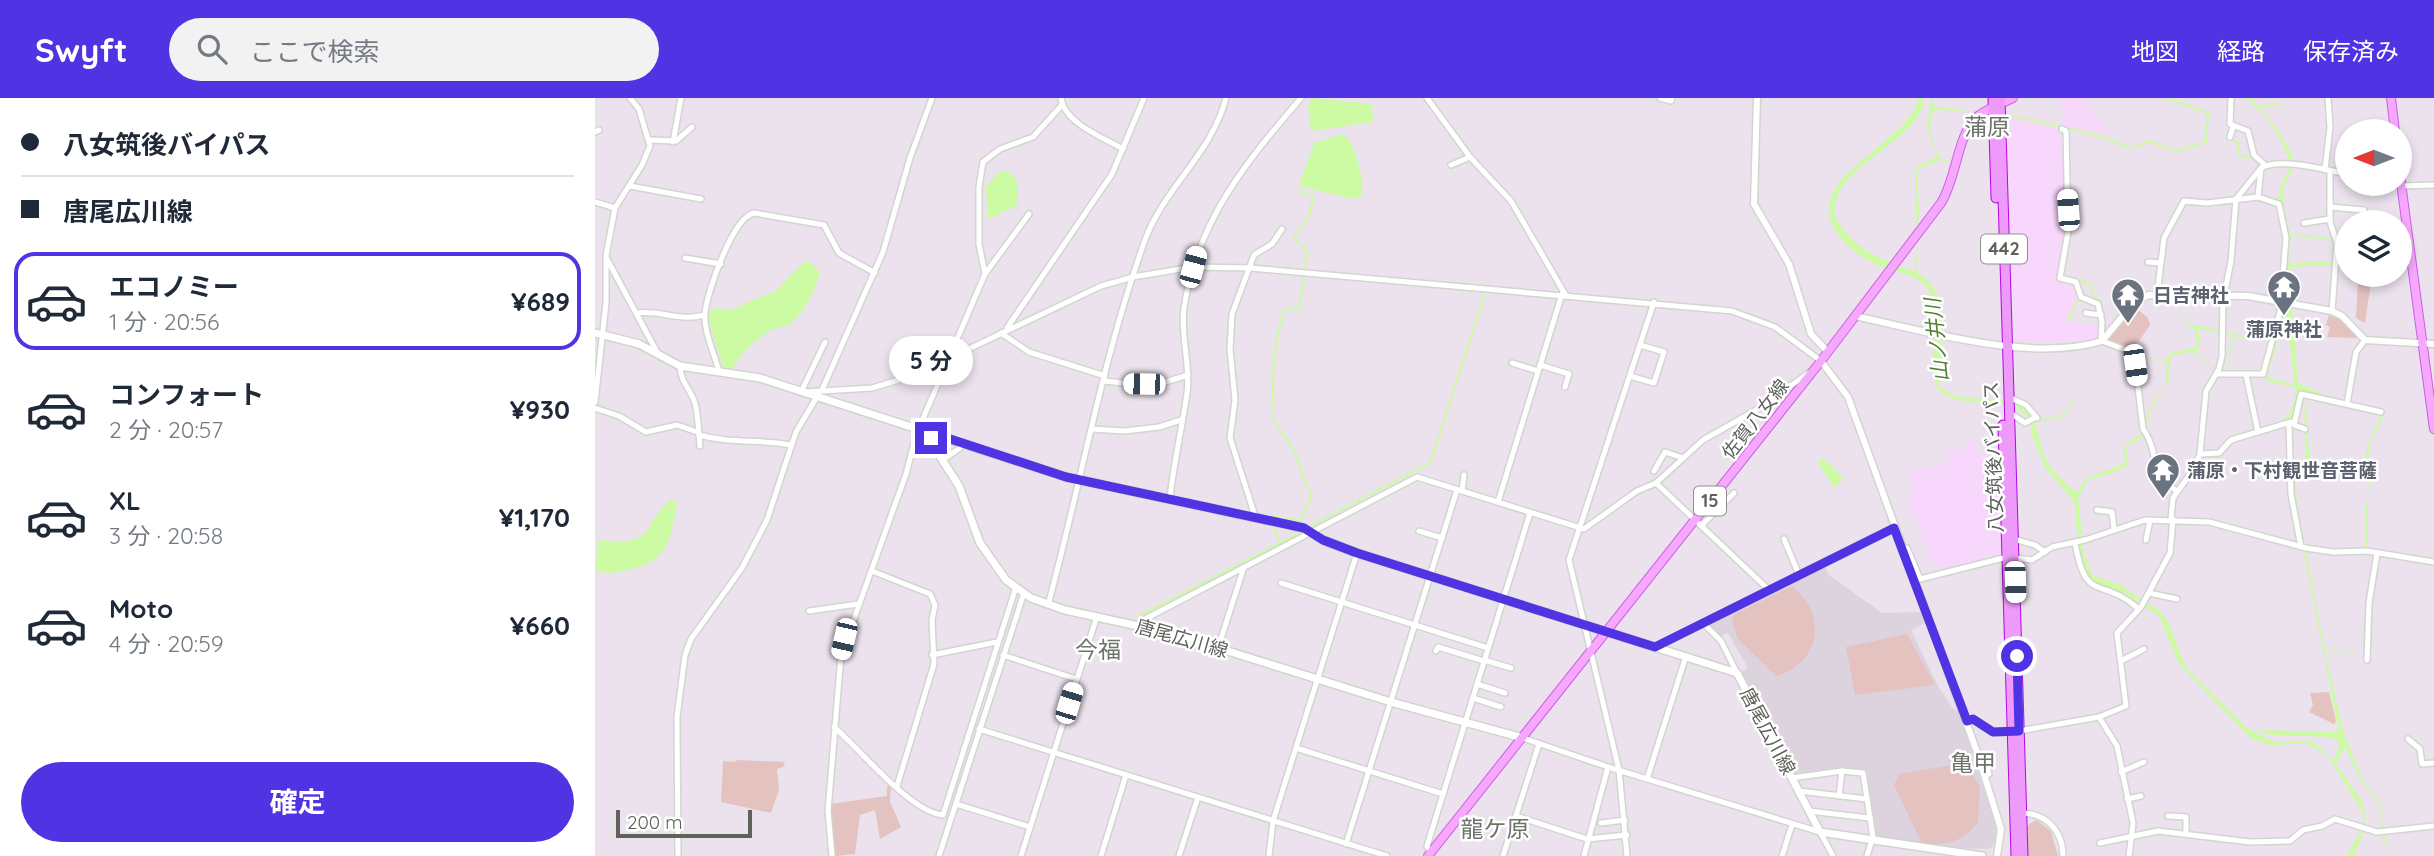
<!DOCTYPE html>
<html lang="ja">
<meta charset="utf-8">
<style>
:root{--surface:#fff;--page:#f2f2f3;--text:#1f2937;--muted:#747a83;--line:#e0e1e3;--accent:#5033e2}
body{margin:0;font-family:Quicksand,"Noto Sans JP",sans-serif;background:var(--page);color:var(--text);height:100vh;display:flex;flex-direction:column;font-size:26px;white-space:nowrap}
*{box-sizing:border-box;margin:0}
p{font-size:23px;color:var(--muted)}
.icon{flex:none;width:38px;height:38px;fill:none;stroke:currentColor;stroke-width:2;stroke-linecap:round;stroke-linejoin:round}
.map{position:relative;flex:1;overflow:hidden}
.side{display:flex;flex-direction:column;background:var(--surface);width:595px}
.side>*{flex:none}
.top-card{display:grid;align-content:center;height:154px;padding:0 21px;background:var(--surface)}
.needle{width:46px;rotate:270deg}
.tools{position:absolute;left:1740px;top:21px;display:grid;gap:14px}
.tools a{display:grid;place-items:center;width:77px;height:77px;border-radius:50%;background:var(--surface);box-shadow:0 4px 10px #0003;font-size:35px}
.scale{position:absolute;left:21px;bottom:18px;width:136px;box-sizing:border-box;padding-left:7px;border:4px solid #5d625a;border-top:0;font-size:19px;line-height:24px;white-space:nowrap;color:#5d625a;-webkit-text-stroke:5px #fff;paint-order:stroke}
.end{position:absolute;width:32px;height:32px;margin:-16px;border:9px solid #5033e2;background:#fff;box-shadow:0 0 0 4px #fff}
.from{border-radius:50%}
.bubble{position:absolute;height:49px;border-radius:24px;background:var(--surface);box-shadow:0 4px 10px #0003;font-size:23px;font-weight:700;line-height:49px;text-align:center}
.car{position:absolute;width:21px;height:42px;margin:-21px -10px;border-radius:9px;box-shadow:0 0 5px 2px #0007;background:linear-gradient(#fff 24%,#345 0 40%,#fff 0 76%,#345 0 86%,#fff 0)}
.top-card b{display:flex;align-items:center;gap:24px;height:66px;font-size:26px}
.top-card b+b{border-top:2px solid var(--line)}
.top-card i{width:18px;height:18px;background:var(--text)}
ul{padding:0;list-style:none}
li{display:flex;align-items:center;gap:21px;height:98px;margin:0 14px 10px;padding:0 7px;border:4px solid transparent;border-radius:21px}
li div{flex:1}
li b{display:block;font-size:26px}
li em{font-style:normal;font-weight:700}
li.on{border-color:var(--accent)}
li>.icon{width:63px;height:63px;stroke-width:1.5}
.button{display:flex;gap:14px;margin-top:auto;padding:14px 21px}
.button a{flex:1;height:80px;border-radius:42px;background:var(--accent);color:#fff;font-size:28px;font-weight:700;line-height:80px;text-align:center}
header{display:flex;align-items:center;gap:42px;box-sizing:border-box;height:98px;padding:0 35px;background:var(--accent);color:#fff}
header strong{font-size:33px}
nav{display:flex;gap:38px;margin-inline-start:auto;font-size:24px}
.search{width:490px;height:63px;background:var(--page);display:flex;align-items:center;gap:18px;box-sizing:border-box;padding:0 24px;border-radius:38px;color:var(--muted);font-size:26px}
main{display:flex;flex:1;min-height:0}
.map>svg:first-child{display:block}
.commercial{fill:#f7d7fc}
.education{fill:#ddd3df}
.green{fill:#e3c2bf}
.water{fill:#cdfba3;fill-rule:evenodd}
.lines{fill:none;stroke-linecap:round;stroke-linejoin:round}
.stream{stroke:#cdfba3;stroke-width:2}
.minor-casing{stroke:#d1d6cf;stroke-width:8}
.tertiary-casing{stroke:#d1d6cf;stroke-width:9}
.secondary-casing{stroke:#cfd5cc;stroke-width:10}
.primary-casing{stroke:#d05ceb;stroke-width:10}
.trunk-casing{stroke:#b509e5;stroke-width:11}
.minor{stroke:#fff;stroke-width:5}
.tertiary{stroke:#fff;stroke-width:6}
.secondary{stroke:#fff;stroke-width:7}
.primary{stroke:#f6a8fc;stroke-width:8}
.trunk{stroke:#ee9afa;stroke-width:9}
.route{stroke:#5033e2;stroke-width:9}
.labels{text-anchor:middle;stroke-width:5;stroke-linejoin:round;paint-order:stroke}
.shield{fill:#fff;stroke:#8e918c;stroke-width:2}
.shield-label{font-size:18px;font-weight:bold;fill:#5d625a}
.worship-label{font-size:19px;font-weight:bold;fill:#5b616d;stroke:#fff;text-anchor:start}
.street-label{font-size:19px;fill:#5d625a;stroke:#fff}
.water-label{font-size:21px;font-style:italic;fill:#538134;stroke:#fff}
.quarter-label{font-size:23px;fill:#6f746b;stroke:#fff}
</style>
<header>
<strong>Swyft</strong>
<div class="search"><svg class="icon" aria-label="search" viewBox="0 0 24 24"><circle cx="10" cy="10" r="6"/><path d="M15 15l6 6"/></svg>ここで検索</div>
<nav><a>地図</a><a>経路</a><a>保存済み</a></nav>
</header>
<main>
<section class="side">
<div class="top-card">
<b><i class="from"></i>八女筑後バイパス</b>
<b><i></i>唐尾広川線</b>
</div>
<ul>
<li class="on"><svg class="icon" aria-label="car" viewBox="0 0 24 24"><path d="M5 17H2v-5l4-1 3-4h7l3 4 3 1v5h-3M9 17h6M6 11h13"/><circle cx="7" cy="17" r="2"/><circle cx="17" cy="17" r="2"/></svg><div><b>エコノミー</b><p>1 分 · 20:56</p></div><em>¥689</em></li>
<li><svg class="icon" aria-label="car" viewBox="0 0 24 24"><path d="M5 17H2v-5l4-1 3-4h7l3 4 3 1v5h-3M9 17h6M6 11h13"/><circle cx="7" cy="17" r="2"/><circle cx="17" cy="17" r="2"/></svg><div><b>コンフォート</b><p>2 分 · 20:57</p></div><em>¥930</em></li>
<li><svg class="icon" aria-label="car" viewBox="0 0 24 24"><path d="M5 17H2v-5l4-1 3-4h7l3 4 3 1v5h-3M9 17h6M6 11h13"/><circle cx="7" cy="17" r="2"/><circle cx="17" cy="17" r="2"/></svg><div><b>XL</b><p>3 分 · 20:58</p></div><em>¥1,170</em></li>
<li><svg class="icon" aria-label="car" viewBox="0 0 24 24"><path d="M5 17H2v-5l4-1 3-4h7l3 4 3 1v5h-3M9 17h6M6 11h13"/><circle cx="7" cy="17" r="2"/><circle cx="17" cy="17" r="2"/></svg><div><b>Moto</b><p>4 分 · 20:59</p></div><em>¥660</em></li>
</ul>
<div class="button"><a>確定</a></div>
</section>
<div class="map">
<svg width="1839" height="758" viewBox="0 0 1839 758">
<rect width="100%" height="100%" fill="#ebe2ed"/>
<g class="commercial">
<path d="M1464 0H1490L1506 28 1517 38 1474 29 1469 33 1473 131 1463 180 1482 185 1485 198 1473 222 1505 229V237L1501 241 1470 244H1420L1411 24 1415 19 1467 31 1468 14Z"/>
<path d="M1377 342 1391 368 1394 372 1405 373 1407 457 1351 473 1339 468 1314 408 1317 396 1313 375 1356 362 1353 354 1369 351Z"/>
</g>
<path class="education" d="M1229 467 1234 477 1287 515 1326 514 1330 525 1316 532 1344 590 1360 613 1363 612 1401 728 1400 743 1395 751 1357 750 1279 739 1269 673 1199 678 1145 575 1153 570 1133 535 1125 539 1111 525Z"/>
<g class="green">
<path d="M1537 182 1542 200 1527 213 1518 194Z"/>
<path d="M1763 184H1776L1770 225 1761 220Z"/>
<path d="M1539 208 1553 220 1555 227 1544 243 1535 249 1512 241Z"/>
<path d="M1734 217 1749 223 1763 240 1732 239 1735 229 1731 227Z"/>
<path d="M1197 488C1233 516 1226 565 1181 578L1143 541 1137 523 1140 516Z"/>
<path d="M1312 536 1340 587 1260 597 1251 549Z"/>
<path d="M1734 594 1741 623 1739 626 1714 614 1718 607 1715 595Z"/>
<path d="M142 662 190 664 188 669 182 671 184 692 176 715 126 704 128 663 141 664Z"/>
<path d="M1369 665 1385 689 1383 724C1368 744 1350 749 1326 744L1299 687 1304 676Z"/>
<path d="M296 688 295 704 306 729 285 741 280 712 265 717 260 756 240 758 235 706 292 698V689Z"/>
<path d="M1441 722 1456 733 1463 758H1433L1432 728Z"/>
</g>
<g class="water">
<path d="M717 0 777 6 778 24 716 33 713 9Z"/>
<path d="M1323 0H1329V3C1320 48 1232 69 1240 119 1257 151 1286 162 1319 173L1324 139 1321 174C1360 194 1343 252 1345 288 1362 308 1401 294 1426 309 1445 320 1443 350 1454 367 1461 378 1472 386 1481 395L1492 380 1531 365 1528 350 1547 334 1554 312 1571 286 1572 264 1542 257 1571 262 1575 255 1602 249 1600 232 1589 225 1581 203 1590 225 1653 239 1676 240 1655 241 1639 238 1632 275 1626 274 1632 273 1637 237 1603 231 1605 249 1600 254 1621 273 1597 254 1576 257 1573 284 1556 312 1547 339 1531 350 1534 366 1522 373 1493 382 1483 400 1489 455 1497 477 1525 487 1566 514 1573 524 1590 568 1652 630 1679 644 1717 643 1739 662 1745 646 1738 639 1676 637 1662 632 1744 634 1698 398 1695 324 1639 339 1626 352 1615 355 1626 349 1634 338C1665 328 1702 334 1700 289L1672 283 1669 279 1682 234 1693 232 1688 198 1692 136 1684 104 1675 100 1685 99C1684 85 1692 80 1694 67 1695 50 1665 8 1650 0H1656C1666 10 1698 50 1698 62 1699 71 1693 79 1690 87 1685 102 1691 120 1695 135L1737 141 1734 124 1740 142 1739 167 1694 169 1703 285 1728 296H1703L1697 325 1698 362 1711 361 1709 316 1714 298 1711 317 1715 364 1769 370 1773 345 1785 319 1783 315 1788 319 1774 346 1772 408 1774 383 1769 372 1715 365 1712 363 1698 365 1703 411 1729 549 1770 559 1729 551 1749 636 1768 682 1786 706 1788 736 1798 758 1786 737 1785 708 1764 679 1750 648 1741 666C1768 706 1782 711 1758 758H1751L1768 730V715L1733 658 1711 645 1675 647 1656 640 1584 566 1564 518 1530 495 1497 485 1490 478 1485 461 1479 403 1451 371 1437 337 1434 320C1408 294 1371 314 1345 293 1329 267 1348 225 1335 194 1326 174 1297 175 1280 166 1250 151 1219 121 1242 88 1260 61 1321 28 1323 0ZM1696 137 1738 143V164L1693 165ZM1694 237 1700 287 1672 279 1684 238Z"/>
<path d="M1336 0 1340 9 1379 14 1338 12 1334 32 1345 60 1359 65 1345 62 1322 72 1324 115 1321 131V70L1343 58 1332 31Z"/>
<path d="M747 36C761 42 769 83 767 98L759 101 704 88 719 45Z"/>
<path d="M413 73 423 84V107L393 121 391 89 404 74Z"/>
<path d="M209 164H215L224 173C225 187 204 223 192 228 189 229 185 228 181 230 165 236 146 255 138 270L128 269 114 223 115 213 122 210 135 212 182 192Z"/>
<path d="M1224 361H1229L1249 381 1239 389 1225 368Z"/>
<path d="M77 401 82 406C74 445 75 462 33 472 23 475 9 477 0 471L4 442C64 449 44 427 77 401Z"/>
</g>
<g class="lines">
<g class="stream">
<path d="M1665 11 1672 6H1686"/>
<path d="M1416 18 1466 29"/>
<path d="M1471 30 1503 37 1535 50"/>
<path d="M1637 41 1643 45V56L1662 62"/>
<path d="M1540 49 1554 43 1581 53 1611 44 1613 15 1571 0"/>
<path d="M704 93 718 99 715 116 699 141 712 151 710 170"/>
<path d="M1474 145 1476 135 1475 99"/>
<path d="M1484 182 1495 186 1498 197 1504 201 1510 224"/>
<path d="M1472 223 1484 200"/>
<path d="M1477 301V305"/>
<path d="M677 312C677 283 679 236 691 210L704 212 709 179"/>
<path d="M677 317C682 332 694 341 700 355 707 369 708 385 717 396L706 423 677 418"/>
<path d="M1445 322 1463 320 1477 309"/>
<path d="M1614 363V358"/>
<path d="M677 426 685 443"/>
<path d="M717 427 836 364 890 194"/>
<path d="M1772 450V407"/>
<path d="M544 518 706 434"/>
</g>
<g class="minor-casing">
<g id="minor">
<path d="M466 0C469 25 509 40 528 51"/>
<path d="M832 0 875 59 916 103 970 196"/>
<path d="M1065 0 1076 3 1077 0"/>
<path d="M1636 0 1635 26 1653 33 1659 57 1670 67"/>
<path d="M1467 31 1471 33 1473 134 1465 180 1481 184 1486 199 1503 206 1507 224 1506 243"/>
<path d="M0 34 4 32"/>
<path d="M1635 39 1638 29"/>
<path d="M54 42 81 43 97 29"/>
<path d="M78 44 86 0"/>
<path d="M856 67 875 59"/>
<path d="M1666 70 1663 99 1684 106 1691 140 1686 203"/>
<path d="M1730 72 1735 29 1733 0"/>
<path d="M1735 73V124L1742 145 1737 213"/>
<path d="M35 88 106 101"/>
<path d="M1806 88 1839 87"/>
<path d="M0 104 20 110"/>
<path d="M1735 109 1769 112"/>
<path d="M1709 125 1735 121"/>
<path d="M90 160 126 166"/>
<path d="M12 161 63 256"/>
<path d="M1553 164 1566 165"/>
<path d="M390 176 434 116"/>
<path d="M1765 183 1766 177"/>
<path d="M1562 197 1569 140 1589 103 1612 105 1663 99"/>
<path d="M1629 198 1636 163 1641 101 1666 70C1683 59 1732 72 1752 76"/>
<path d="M42 215C66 212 86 224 109 217"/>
<path d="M1491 215 1506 217"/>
<path d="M412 230 517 76 549 0"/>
<path d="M406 235 434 254 510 278"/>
<path d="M1507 243 1542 256"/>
<path d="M1539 256 1548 331C1556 341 1563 365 1559 377L1582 393"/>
<path d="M917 265 943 273"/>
<path d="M945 267 974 276 970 289"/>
<path d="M85 268C85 285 98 293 101 309 103 321 104 336 105 348"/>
<path d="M124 274C120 257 108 232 110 215 112 194 138 119 159 115L229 127 244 155 280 175"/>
<path d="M1622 276H1668L1688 203"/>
<path d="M1651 277 1663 334"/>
<path d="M1035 278 1059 285 1069 254 1045 247"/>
<path d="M509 283 557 288 593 277"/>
<path d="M207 292 230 244"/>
<path d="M227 292 288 154 315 60 337 0"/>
<path d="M211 294 277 290 317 278 506 188 538 179 598 169 656 170 1137 213 1180 229 1226 263"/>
<path d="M1414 299 1431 307 1442 320"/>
<path d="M0 304 11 205V158L20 110 47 67 55 48 44 11 35 0"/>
<path d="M1752 306 1761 254 1770 242"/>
<path d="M0 310 24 318 51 334 82 327 102 334"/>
<path d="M1414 314 1430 325 1441 319"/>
<path d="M1694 325 1696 396 1706 449"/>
<path d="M324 330 390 176 384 146V89L388 64 405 51 438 39 467 7"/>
<path d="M497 331 529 333 564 329 586 322"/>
<path d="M1710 331 1699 327 1706 296 1786 314"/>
<path d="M104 337C137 346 163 341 197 347"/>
<path d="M1605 356 1624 355 1636 342 1696 324"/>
<path d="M349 361 365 350"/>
<path d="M1598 372 1611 369"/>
<path d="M1059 373 1070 354 1088 360"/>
<path d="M1061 385 1174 492"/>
<path d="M867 393 869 377"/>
<path d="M575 399C579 364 587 330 592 295 596 267 585 238 589 210 602 123 651 64 706 0"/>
<path d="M903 404 967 196"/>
<path d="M1502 412 1517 414 1519 431"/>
<path d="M660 418 635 340 640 302 635 251 637 216 659 157 677 146 687 131"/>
<path d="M1576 421 1578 400 1598 372 1605 356 1611 293 1624 271 1627 258 1628 198"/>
<path d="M1108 426 1139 395"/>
<path d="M824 433 847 440"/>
<path d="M1189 441 1204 477"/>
<path d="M1422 442 1440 447 1450 454"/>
<path d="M1551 442 1555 422"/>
<path d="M1480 445C1491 507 1505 477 1544 511"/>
<path d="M1306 449 1312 450 1325 481 1412 459 1437 462 1457 449 1490 442 1550 422 1614 424 1711 450 1738 454 1772 453 1839 464"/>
<path d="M277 473 335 496 340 507 337 522 339 566 302 688"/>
<path d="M686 485 893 550"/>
<path d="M1554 495 1582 501"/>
<path d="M453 507C486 386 507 261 550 142 569 90 617 55 631 0"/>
<path d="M214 513 263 506"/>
<path d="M1108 525 1126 543 1142 575"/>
<path d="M544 527 550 521 822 379 989 431 1042 393 1061 385 1108 342 1163 311 1215 274"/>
<path d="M1060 549 1299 430"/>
<path d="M623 550 649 469"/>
<path d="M841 553 843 549 889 563"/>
<path d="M337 557 402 544"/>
<path d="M408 557 481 581"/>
<path d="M889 562 916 570"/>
<path d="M1772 562 1774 505 1782 455"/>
<path d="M1526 563 1549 551"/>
<path d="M882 586 910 595"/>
<path d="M878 600 906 609"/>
<path d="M1504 619 1522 648 1538 725 1534 758"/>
<path d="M239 629C266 652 315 714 348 717L421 489"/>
<path d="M384 631 792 758"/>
<path d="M1424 633 1504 619 1531 608 1522 535 1546 509 1575 455 1578 421"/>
<path d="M928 640 1013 669 1225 734 1238 758"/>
<path d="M1813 641 1825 651 1827 666 1839 665"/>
<path d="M701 650 848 696"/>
<path d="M1389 657 1394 676 1390 677"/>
<path d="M1526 674 1549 664"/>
<path d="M1197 680 1247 673 1268 675 1278 739 1272 758"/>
<path d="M1052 681 1091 558"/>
<path d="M1204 693 1272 701"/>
<path d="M1244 698 1247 673"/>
<path d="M1532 701 1546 698"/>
<path d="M361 706 435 729"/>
<path d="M1214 713 1275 720"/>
<path d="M1424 715C1450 714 1468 732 1468 758"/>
<path d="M921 718 992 741 1032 737"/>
<path d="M1573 718 1591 719V735"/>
<path d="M1006 725 1030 722"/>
<path d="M1505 745 1563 733 1655 744 1695 743 1708 732 1727 728 1740 721 1782 734 1839 728"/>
<path d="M751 746 862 392"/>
<path d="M836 755 832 748 935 415"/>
<path d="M83 758 82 619 90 557 96 541 147 470 172 422 201 334 223 297"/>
<path d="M237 758 233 713 246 557 311 376 323 330"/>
<path d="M344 758 429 495"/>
<path d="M426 758 502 518"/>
<path d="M506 758 531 677"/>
<path d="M584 758 603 699"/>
<path d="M674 758 678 723 762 455"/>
<path d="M908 758 944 646"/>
<path d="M989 758 1013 669"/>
<path d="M1032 758 1024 672 974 462 1059 204"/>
<path d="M1187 758 1197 727"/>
</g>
</g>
<g class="tertiary-casing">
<g id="tertiary">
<path d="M1162 0 1159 106 1194 166 1216 236 1233 254"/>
<path d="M1260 218C1330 233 1437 265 1507 243L1538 206 1553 197 1653 198 1737 213 1747 218 1770 242 1839 246"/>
<path d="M1226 263 1253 299 1382 654 1406 731 1402 758"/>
<path d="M1372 623 1378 621 1398 634H1418"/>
</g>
</g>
<g class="secondary-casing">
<g id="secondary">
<path d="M0 235 44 246 85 268 165 280 471 379 708 430 728 442 762 455 1142 575 1225 734 1387 758"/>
<path d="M337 335V346L364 388 385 445 411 482 436 500 470 512 575 535 796 604 928 640"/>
</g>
</g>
<g class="primary-casing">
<g id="primary">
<path d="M1796 0 1800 33"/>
<path d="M1804 70 1839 331"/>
<path d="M833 758 1226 263 1346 105C1362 80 1362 35 1383 18 1393 10 1406 6 1418 0"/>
</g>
</g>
<g class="trunk-casing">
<g id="trunk">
<path d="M1398 0 1401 100"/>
<path d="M1405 0 1428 758"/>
<path d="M1408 327 1421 758"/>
</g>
</g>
<use href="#minor" class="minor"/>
<use href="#tertiary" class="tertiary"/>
<use href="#secondary" class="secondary"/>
<use href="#primary" class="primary"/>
<use href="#trunk" class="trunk"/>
</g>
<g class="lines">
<path class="route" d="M336 340 337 335 471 379 709 430 728 442 762 455 1060 549 1299 430 1372 623 1378 621 1398 634 1424 633 1422 558"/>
</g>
<defs>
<g id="temple-pin" transform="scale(1.75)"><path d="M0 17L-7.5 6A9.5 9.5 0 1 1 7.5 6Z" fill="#6b7280" stroke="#fff"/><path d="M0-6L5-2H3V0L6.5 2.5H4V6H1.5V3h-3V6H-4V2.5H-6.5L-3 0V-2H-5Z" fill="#fff"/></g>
</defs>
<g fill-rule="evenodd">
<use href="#temple-pin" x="1689" y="189"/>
<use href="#temple-pin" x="1533" y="197"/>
<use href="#temple-pin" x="1568" y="372"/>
</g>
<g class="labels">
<g class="shield">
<rect x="1386" y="136.5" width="46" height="29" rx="5"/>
<rect x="1099" y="388.5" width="32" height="29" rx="5"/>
</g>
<g class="shield-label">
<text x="1409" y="157">442</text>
<text x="1115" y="409">15</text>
</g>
<g class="worship-label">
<text x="1558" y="204">日吉神社</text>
<text x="1689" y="238" text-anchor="middle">蒲原神社</text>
<text x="1592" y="379">蒲原・下村観世音菩薩</text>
</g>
<g class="street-label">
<text transform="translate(1160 321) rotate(-52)" y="7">佐賀八女線</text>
<text transform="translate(1398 359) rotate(-92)" y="7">八女筑後バイパス</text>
<text transform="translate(587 540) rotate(16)" y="7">唐尾広川線</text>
<text transform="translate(1173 633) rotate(62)" y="7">唐尾広川線</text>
</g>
<g class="water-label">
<text transform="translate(1342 242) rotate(-96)" y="7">山ノ井川</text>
</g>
<g class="quarter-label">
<text x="1392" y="37">蒲原</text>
<text x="503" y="560">今福</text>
<text x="1378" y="673">亀甲</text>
<text x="900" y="739">龍ケ原</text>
</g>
</g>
</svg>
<div class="tools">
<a><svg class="needle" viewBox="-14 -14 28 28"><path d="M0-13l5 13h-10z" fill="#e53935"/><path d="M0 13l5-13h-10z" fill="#747a83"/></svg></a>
<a><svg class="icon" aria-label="layers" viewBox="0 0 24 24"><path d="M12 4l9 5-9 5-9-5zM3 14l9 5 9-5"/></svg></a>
</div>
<div class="scale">200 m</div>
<i class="end from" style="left:1422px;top:558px"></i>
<i class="end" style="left:336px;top:340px"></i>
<div class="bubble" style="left:294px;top:238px;width:84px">5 分</div>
<i class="car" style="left:1473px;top:112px;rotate:356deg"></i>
<i class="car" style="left:598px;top:169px;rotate:15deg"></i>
<i class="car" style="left:1540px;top:267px;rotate:172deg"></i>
<i class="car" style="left:549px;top:286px;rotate:271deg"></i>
<i class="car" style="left:1420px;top:484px;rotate:178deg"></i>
<i class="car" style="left:249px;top:541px;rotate:193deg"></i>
<i class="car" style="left:474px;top:605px;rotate:17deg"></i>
</div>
</main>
